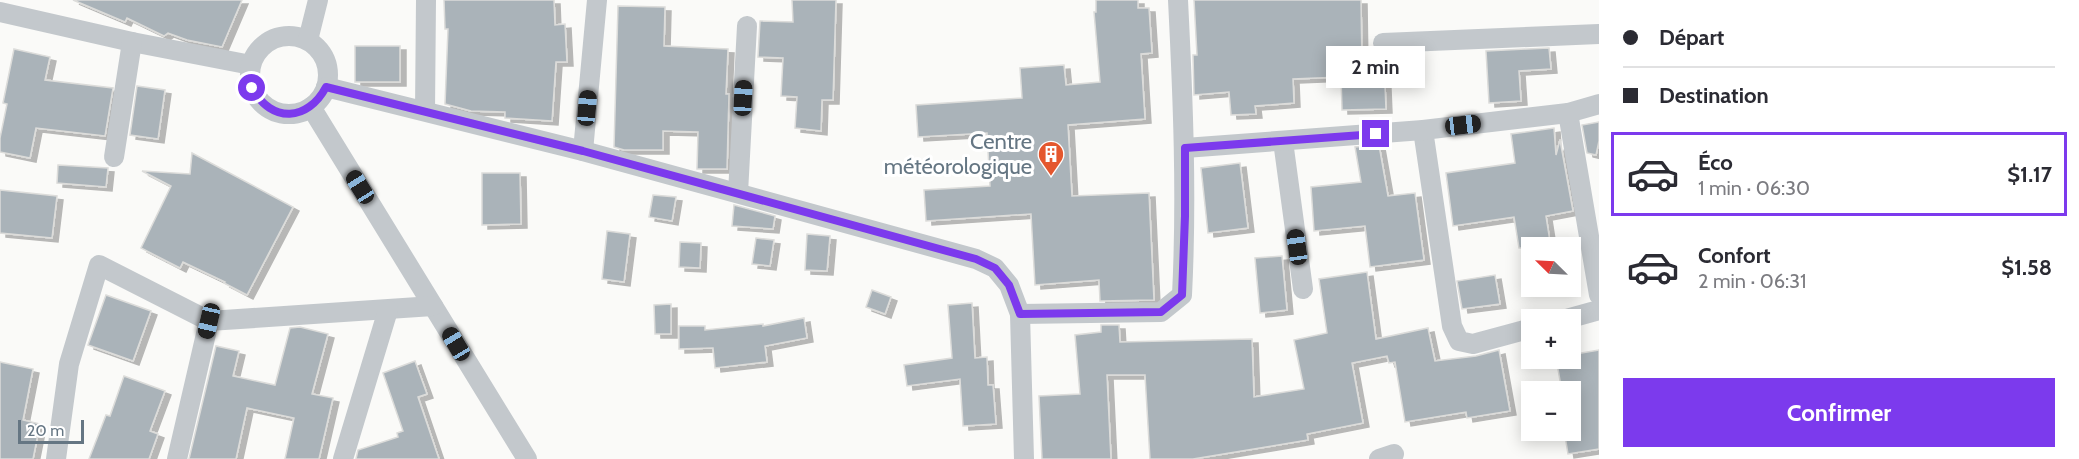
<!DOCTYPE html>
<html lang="fr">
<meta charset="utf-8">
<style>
:root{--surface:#fff;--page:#f2f2f3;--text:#2b2b33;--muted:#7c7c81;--line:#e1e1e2;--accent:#7c3aed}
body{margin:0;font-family:Cabin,sans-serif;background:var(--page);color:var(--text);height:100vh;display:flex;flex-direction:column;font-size:22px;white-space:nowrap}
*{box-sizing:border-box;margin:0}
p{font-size:20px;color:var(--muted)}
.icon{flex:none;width:33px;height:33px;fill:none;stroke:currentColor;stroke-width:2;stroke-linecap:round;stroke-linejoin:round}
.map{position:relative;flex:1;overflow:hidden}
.sheet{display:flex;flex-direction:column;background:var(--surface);width:480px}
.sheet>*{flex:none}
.top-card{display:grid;align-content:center;height:132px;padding:0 24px;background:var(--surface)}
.needle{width:39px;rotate:294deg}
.buttons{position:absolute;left:1521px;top:237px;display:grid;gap:12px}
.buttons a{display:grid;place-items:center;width:60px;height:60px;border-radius:0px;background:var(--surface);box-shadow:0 3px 15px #0003;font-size:30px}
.scale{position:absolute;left:18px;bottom:15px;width:66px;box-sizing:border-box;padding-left:6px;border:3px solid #657683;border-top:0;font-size:16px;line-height:21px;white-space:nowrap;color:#657683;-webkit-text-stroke:4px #fff;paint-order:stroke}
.end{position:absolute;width:27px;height:27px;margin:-14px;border:8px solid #7c3aed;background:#fff;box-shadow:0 0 0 3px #fff}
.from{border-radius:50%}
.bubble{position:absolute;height:42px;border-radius:0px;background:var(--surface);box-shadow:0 3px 15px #0003;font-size:20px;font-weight:700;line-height:42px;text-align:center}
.car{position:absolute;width:18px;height:36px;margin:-18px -9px;border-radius:8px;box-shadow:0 0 4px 2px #0007;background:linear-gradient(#222 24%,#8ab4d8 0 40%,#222 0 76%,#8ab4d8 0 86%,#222 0)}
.top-card b{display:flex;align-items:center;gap:21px;height:57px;font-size:22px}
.top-card b+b{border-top:2px solid var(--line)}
.top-card i{width:15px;height:15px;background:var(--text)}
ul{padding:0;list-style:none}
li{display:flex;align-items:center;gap:18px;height:84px;margin:0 12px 9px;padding:0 12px;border:3px solid transparent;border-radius:0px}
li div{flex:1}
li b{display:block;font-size:22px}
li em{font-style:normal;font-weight:700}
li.on{border-color:var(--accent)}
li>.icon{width:54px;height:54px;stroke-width:1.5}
.button{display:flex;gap:12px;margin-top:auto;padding:12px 24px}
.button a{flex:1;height:69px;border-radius:0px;background:var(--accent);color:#fff;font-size:24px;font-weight:700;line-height:69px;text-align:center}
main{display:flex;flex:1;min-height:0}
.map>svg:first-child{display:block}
.building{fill:#aab3b9;stroke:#dcdcda;stroke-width:1.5;filter:url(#shadow)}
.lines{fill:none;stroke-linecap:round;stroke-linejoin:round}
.street{stroke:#c3c8cc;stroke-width:20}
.route{stroke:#7c3aed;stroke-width:8}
.labels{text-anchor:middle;stroke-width:6;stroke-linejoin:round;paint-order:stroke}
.poi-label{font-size:22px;fill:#657683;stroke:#fff;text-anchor:end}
</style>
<main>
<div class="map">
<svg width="1599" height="459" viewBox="0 0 1599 459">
<defs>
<filter id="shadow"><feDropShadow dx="6" dy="4" stdDeviation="0" flood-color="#0004"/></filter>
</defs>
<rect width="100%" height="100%" fill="#fafaf8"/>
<g class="building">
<path d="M73 0H242L222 47 187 40 168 33 164 36 127 18 125 22Z"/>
<path d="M444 0H554L555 25 565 24 567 62H556L552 121 505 118V112L471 111 445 104 448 29H445Z"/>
<path d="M792 0H836L833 100H822L821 131 795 128 797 97 781 96 783 58 758 57 760 21 793 22Z"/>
<path d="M1096 0H1138V8H1149L1152 53 1141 54 1145 119 1068 125 1072 196 1149 193 1154 300 1100 301 1099 280 1035 285 1031 214 926 221 924 190 990 186 987 133 918 137 916 105 1022 98 1020 68 1064 65 1066 85 1100 82 1094 12H1096Z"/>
<path d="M1194 0H1361L1362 63 1384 62 1386 109 1342 110 1341 77 1293 79 1294 103 1255 106 1256 114 1231 115 1229 92 1194 95 1193 55H1197Z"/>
<path d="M618 6 665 7 664 46 728 49 726 94H729L727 169H697L698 132 663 131V150H624L614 147Z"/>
<rect x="355" y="46" width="45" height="36"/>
<path d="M1549 48 1551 69 1519 71 1521 101 1489 103 1486 51Z"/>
<path d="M14 49 50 57 45 80 113 88 105 136 36 128 30 158 0 152V138L7 104 3 103Z"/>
<path d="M137 86 165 90 158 139 130 135Z"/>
<path d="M1599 122V141L1596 155 1587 153 1582 125Z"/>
<path d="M1554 128 1556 155 1560 140 1573 211 1546 216 1551 248H1519L1514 217 1453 226 1446 173 1515 163 1511 134Z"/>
<path d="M1379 145 1388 196 1415 193 1424 260 1370 267 1365 226 1314 231 1311 187 1361 182 1355 147Z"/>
<path d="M192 153 293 207 247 295 224 283 225 282 183 262 180 268 141 248 171 186 142 171 190 174Z"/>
<path d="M1240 163 1248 228 1208 233 1201 168Z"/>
<path d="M58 165 108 168 106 187 57 183Z"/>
<path d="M482 173H520L521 224 482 225Z"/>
<path d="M0 190 57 196 52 238 0 233Z"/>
<path d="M653 195 676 197 672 221 649 217Z"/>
<path d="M734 205 775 216 773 229 732 226Z"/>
<path d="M607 231 630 234 624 282 602 279Z"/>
<path d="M807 234 830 236 827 271 805 270Z"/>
<path d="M756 238 774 240 770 266 752 264Z"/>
<path d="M680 242 701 243 700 268 679 267Z"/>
<path d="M1282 256 1287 310 1260 313 1255 258Z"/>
<path d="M1367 272 1376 339 1428 328 1435 361 1476 356 1499 350 1510 411 1467 418 1466 412 1405 422 1395 362 1389 363 1387 356 1352 363 1363 423 1307 434 1308 440 1193 459H1150L1145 375H1107L1111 459H1042L1039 396 1080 394 1075 335 1101 332V325H1119L1120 342 1252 339 1254 397 1304 389 1294 340 1327 333 1319 279Z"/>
<path d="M1495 275 1500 304 1462 309 1457 281Z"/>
<path d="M872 290 891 297 885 314 866 307Z"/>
<path d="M106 295 151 311 133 361 88 345Z"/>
<path d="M972 303 975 358 987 357 988 385H993L996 424 963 426 960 379 907 386 904 365 952 358 948 305Z"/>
<path d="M671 304V334H655L654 305Z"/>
<path d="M804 318 807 338 765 346 767 362 715 368 713 348 679 349V326H705V330L763 324V326Z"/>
<path d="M300 327 328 334 312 394 333 398 319 459H285L294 418 247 408 236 459H189L216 346 239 351 233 376 275 385 290 328Z"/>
<path d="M1599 350V449L1568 454 1564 430H1570V392H1562L1556 358H1570V355Z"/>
<path d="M415 361 427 394 418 397 439 459H356L358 450 398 437 397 433 403 431 383 373Z"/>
<path d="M0 362 33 369 23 420 40 424 33 459H0Z"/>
<path d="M124 376 165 391 150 431 158 434 149 459H89L106 415 110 416Z"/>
</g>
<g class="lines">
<g class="street">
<path d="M0 12 132 42 251 65"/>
<circle cx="289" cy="75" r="39"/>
<path d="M308 40 318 0"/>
<path d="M1383 43 1599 34"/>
<path d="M326 87 583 151 976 259 995 268 1009 285 1020 314 1024 459"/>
<path d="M311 107 527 459"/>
<path d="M425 111 426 0"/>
<path d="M1568 113 1599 295"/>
<path d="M1423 130 1452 326 1459 341 1473 344 1532 328"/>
<path d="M1283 141 1303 289"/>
<path d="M1185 148 1423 130 1568 113 1599 104"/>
<path d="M583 151 597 0"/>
<path d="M114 157 132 42"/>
<path d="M738 193 747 26"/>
<path d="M1020 314 1161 312 1182 295C1187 196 1183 99 1178 0"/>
<path d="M1563 320 1599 310"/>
<path d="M56 459 69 364 99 265 209 321 433 306"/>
<path d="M177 459 209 321"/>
<path d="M343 459 388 310"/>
<path d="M1379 459 1394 454"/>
</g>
</g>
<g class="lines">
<path class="route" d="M252 88C272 124 308 121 326 87L583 151 976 259 995 268 1009 285 1020 314 1161 312 1182 295 1185 216V148L1376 134"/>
</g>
<defs>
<g id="building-pin" transform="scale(1.35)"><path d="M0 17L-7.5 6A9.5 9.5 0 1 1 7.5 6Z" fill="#e4572e" stroke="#fff"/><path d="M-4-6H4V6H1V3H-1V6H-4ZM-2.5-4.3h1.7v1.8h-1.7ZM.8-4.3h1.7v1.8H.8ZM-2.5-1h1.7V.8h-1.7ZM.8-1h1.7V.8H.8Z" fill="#fff"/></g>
</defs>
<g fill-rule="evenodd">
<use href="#building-pin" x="1051" y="154"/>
</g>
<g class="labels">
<g class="poi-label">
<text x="1032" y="149">Centre<tspan x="1032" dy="25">météorologique</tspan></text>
</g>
</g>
</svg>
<div class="buttons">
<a><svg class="needle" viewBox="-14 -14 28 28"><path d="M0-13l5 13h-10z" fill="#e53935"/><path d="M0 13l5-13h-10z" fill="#7c7c81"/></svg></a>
<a>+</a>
<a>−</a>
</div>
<div class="scale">20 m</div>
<i class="end from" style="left:252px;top:88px"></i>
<i class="end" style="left:1376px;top:134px"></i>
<div class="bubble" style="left:1326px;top:46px;width:99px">2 min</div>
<i class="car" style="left:743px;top:98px;rotate:3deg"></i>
<i class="car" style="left:587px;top:108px;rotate:5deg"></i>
<i class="car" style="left:1463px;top:125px;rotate:83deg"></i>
<i class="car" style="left:360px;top:187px;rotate:328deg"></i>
<i class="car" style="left:1297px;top:247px;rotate:352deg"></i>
<i class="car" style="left:209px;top:321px;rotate:193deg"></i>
<i class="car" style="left:456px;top:344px;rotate:329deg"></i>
</div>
<section class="sheet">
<div class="top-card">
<b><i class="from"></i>Départ</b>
<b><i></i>Destination</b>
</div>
<ul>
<li class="on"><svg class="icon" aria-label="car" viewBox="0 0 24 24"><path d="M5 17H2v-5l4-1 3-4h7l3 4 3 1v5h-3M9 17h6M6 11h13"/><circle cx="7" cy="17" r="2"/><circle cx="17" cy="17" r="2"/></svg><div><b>Éco</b><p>1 min · 06:30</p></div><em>$1.17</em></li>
<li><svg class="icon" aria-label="car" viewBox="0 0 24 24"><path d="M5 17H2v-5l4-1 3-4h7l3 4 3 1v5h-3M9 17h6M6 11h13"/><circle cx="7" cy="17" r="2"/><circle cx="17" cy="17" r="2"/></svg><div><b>Confort</b><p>2 min · 06:31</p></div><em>$1.58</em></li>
</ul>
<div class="button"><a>Confirmer</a></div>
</section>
</main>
